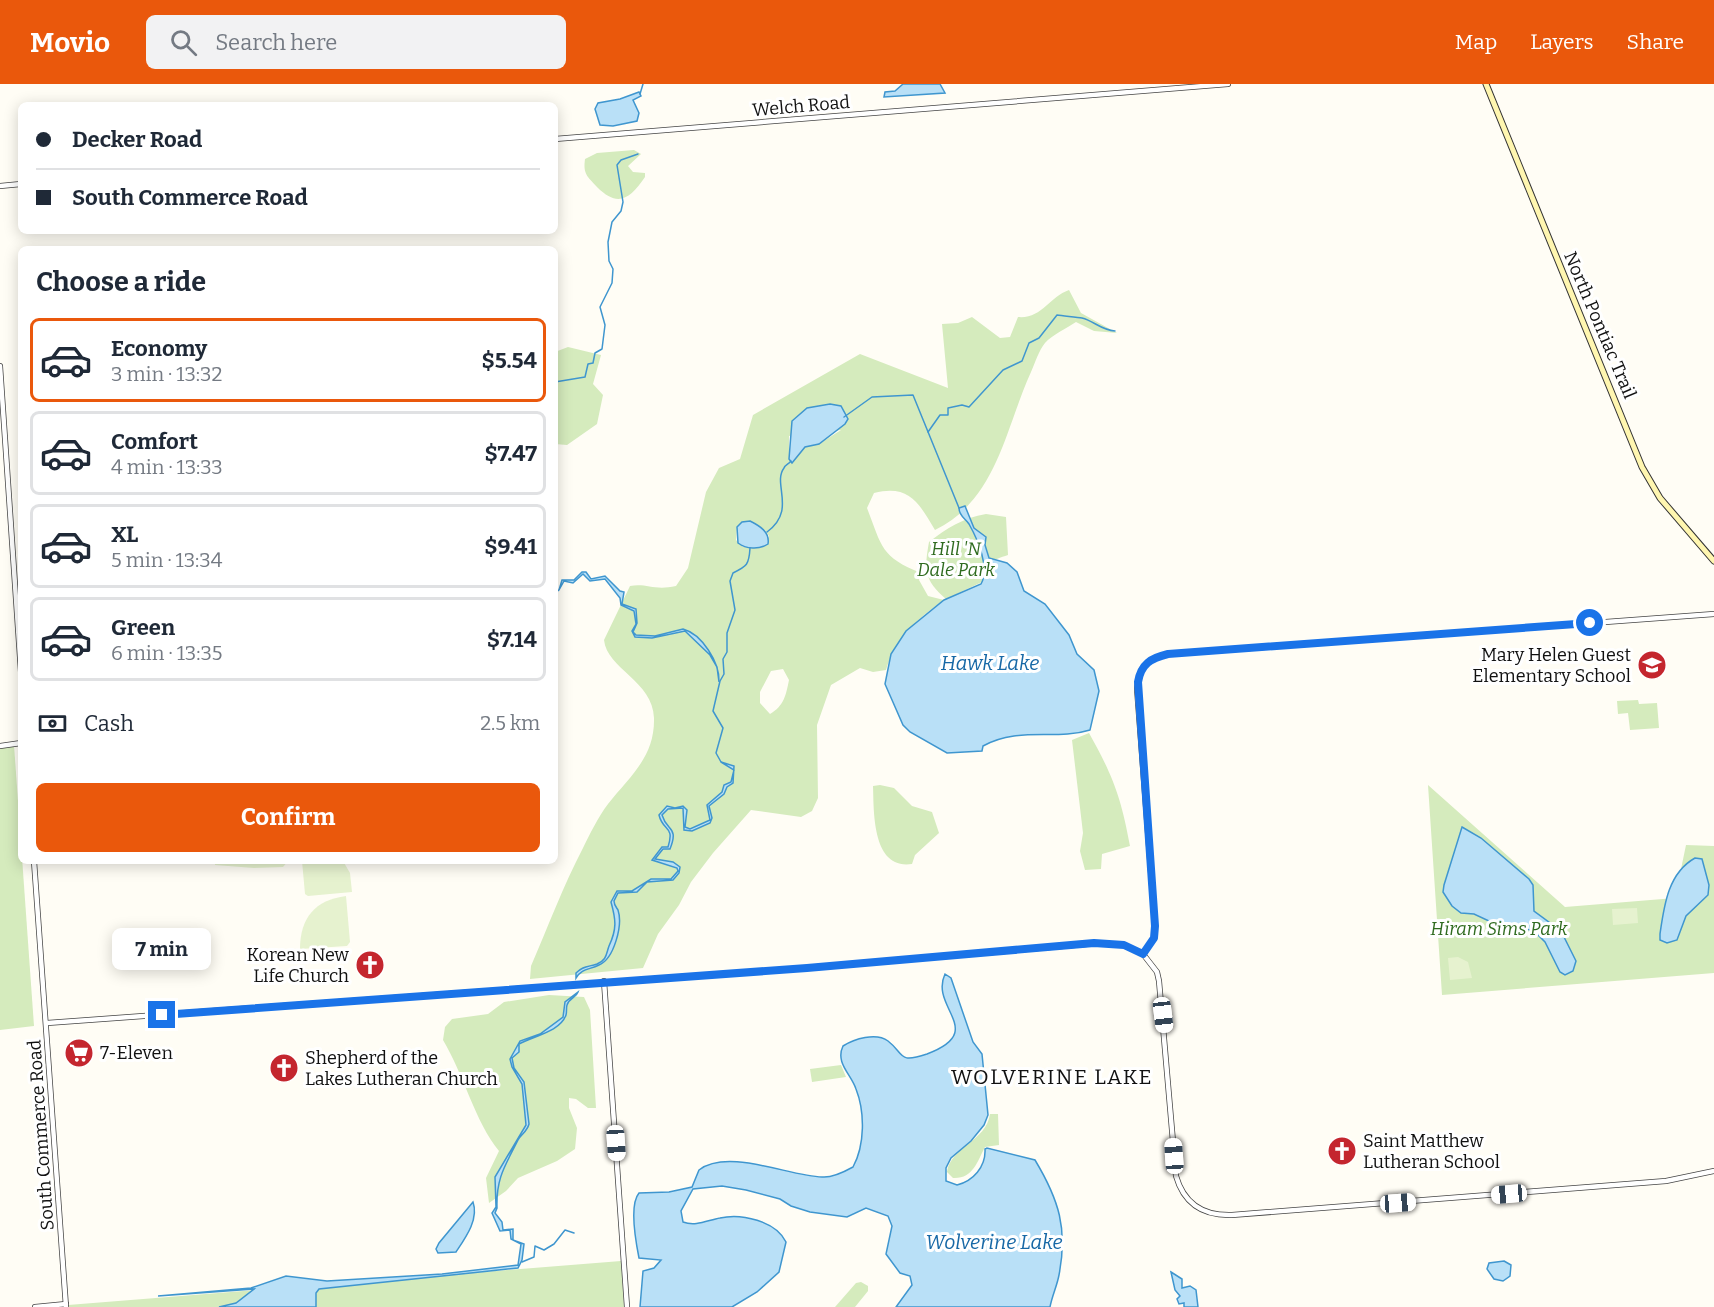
<!DOCTYPE html>
<meta charset="utf-8">
<style>
:root{--surface:#fff;--page:#f2f2f3;--text:#1f2937;--muted:#747a83;--line:#e0e1e3;--accent:#ea580c}
body{margin:0;font-family:Bitter,serif;background:var(--page);color:var(--text);height:100vh;display:flex;flex-direction:column;font-size:22px;white-space:nowrap}
*{box-sizing:border-box;margin:0}
p{font-size:20px;color:var(--muted)}
.icon{flex:none;width:33px;height:33px;fill:none;stroke:currentColor;stroke-width:2;stroke-linecap:round;stroke-linejoin:round}
.map{position:relative;flex:1;overflow:hidden}
.sheet{position:absolute;left:18px;top:162px;width:540px;height:618px;display:flex;flex-direction:column;background:var(--surface);border-radius:9px;box-shadow:0 3px 15px #0003}
.sheet>*{flex:none}
.guide{position:absolute;left:18px;top:18px;width:540px;height:132px;border-radius:9px;box-shadow:0 3px 15px #0003;display:grid;align-content:center;height:132px;padding:0 18px;background:var(--surface)}
.end{position:absolute;width:27px;height:27px;margin:-14px;border:8px solid #1a73e8;background:#fff;box-shadow:0 0 0 3px #fff}
.from{border-radius:50%}
.bubble{position:absolute;height:42px;border-radius:9px;background:var(--surface);box-shadow:0 3px 15px #0003;font-size:20px;font-weight:700;line-height:42px;text-align:center}
.car{position:absolute;width:18px;height:36px;margin:-18px -9px;border-radius:8px;box-shadow:0 0 4px 2px #0007;background:linear-gradient(#fff 24%,#345 0 40%,#fff 0 76%,#345 0 86%,#fff 0)}
.guide b{display:flex;align-items:center;gap:21px;height:57px;font-size:22px}
.guide b+b{border-top:2px solid var(--line)}
.guide i{width:15px;height:15px;background:var(--text)}
ul{padding:0;list-style:none}
li{display:flex;align-items:center;gap:18px;height:84px;margin:0 12px 9px;padding:0 6px;border:3px solid var(--line);border-radius:9px}
li div{flex:1}
li b{display:block;font-size:22px}
li em{font-style:normal;font-weight:700}
li.current{border-color:var(--accent)}
li>.icon{width:54px;height:54px;stroke-width:1.5}
h2{padding:0 18px;font-size:27px;line-height:72px}
.pay{display:flex;align-items:center;gap:15px;height:66px;padding:0 18px;font-size:22px}
.pay p{margin-inline-start:auto}
.cta{display:flex;gap:12px;margin-top:auto;padding:12px 18px}
.cta a{flex:1;height:69px;border-radius:9px;background:var(--accent);color:#fff;font-size:24px;font-weight:700;line-height:69px;text-align:center}
header{display:flex;align-items:center;gap:36px;box-sizing:border-box;height:84px;padding:0 30px;background:var(--accent);color:#fff}
header strong{font-size:28px}
nav{display:flex;gap:33px;margin-inline-start:auto;font-size:21px}
.search{width:420px;height:54px;background:var(--page);display:flex;align-items:center;gap:15px;box-sizing:border-box;padding:0 21px;border-radius:9px;color:var(--muted);font-size:22px}
.map>svg:first-child{display:block}
.green{fill:#d5ebbd;fill-rule:evenodd}
.pitch{fill:#e6f2cf}
.water{fill:#b9e0f7;stroke:#3f96cf;stroke-width:1.5}
.lines{fill:none;stroke-linecap:round;stroke-linejoin:round}
.stream{stroke:#3f96cf;stroke-width:1.5}
.tertiary-casing{stroke:#444;stroke-width:6}
.secondary-casing{stroke:#333;stroke-width:7}
.tertiary{stroke:#fff;stroke-width:4.5}
.secondary{stroke:#fff6b0;stroke-width:5}
.route{stroke:#1a73e8;stroke-width:8}
.labels{text-anchor:middle;stroke-width:6;stroke-linejoin:round;paint-order:stroke}
.street-label{font-size:18px;fill:#111;stroke:#fff}
.park-label{font-size:18px;font-style:italic;fill:#2f6b1f;stroke:#fff}
.poi-label{font-size:18px;fill:#111;stroke:#fff;text-anchor:start}
.water-label{font-size:20px;font-style:italic;fill:#1768a6;stroke:#fff}
.quarter-label{font-size:21px;letter-spacing:1.5px;fill:#111;stroke:#fff}
</style>
<header>
<strong>Movio</strong>
<div class="search"><svg class="icon" aria-label="search" viewBox="0 0 24 24"><circle cx="10" cy="10" r="6"/><path d="M15 15l6 6"/></svg>Search here</div>
<nav><a>Map</a><a>Layers</a><a>Share</a></nav>
</header>
<div class="map">
<svg width="1714" height="1223" viewBox="0 0 1714 1223">
<rect width="100%" height="100%" fill="#fffdf5"/>
<g class="green">
<path d="M634 66 641 70 628 82 633 88 645 89V93C630 115 618 124 597 103 587 92 583 90 585 75L597 69Z"/>
<path d="M1069 206 1081 229 1117 249 1094 247 1076 238C1067 244 1052 251 1045 259 1039 266 1035 279 1031 288 1005 345 997 416 935 446 919 419 909 400 874 409L867 424C882 463 881 473 921 489L919 496 928 512 944 516C917 535 896 553 886 586L873 588 860 584 831 601 817 641 818 714 812 727 801 733 751 726 713 769 691 798 679 821 658 850 643 884 530 895 531 882C548 843 563 802 583 764 590 750 598 733 608 720 630 692 655 673 654 634 653 597 607 585 604 556L630 502C647 499 654 507 676 502L688 484 706 408 719 384 740 375 753 331 860 270 948 304 942 240 958 239 972 233 1000 254 1010 253 1018 233C1042 235 1049 213 1069 206ZM841 346 819 360 805 363 789 376V352ZM750 437 765 446 769 452 767 460 762 463H743L736 456 737 443 742 438ZM783 585 789 596C786 611 784 622 770 630L760 619V608L771 587Z"/>
<path d="M568 263 601 271 593 300 603 311 597 340 567 361 555 360V268Z"/>
<path d="M986 430 1006 433 1008 471C993 476 981 480 982 498L946 515C924 496 924 486 929 458 947 444 963 434 986 430Z"/>
<path d="M1638 616 1639 620 1657 619 1659 644 1630 646 1628 629 1618 630 1617 617Z"/>
<path d="M1089 649C1113 692 1121 713 1130 762L1102 770 1101 785 1085 786 1080 767 1083 749 1072 656Z"/>
<path d="M14 661 34 942 0 946V663Z"/>
<path d="M880 701 894 704 912 722 932 728 939 749 915 771 912 780C872 786 874 728 873 702Z"/>
<path d="M1428 701 1565 823 1675 814 1686 761 1714 762V889L1442 911Z"/>
<path d="M549 911 584 913 590 926 596 1024H588L576 1015 569 1014V1024L577 1044 575 1065 557 1077 518 1094 506 1107 489 1119 486 1094 499 1067C475 1038 464 991 443 956L445 943 452 935 488 930 504 918Z"/>
<path d="M841 981 846 993 812 998 810 985Z"/>
<path d="M990 1030H998L999 1061 985 1063C977 1078 973 1095 953 1094L947 1088C951 1062 986 1058 990 1030Z"/>
<path d="M621 1177 624 1223H68V1221Z"/>
<path d="M861 1198 868 1202V1207L855 1223H835L856 1199Z"/>
</g>
<g class="pitch">
<path d="M215 777H288L283 783 254 784 215 781Z"/>
<path d="M302 777H343L350 789 352 808 308 812 305 810Z"/>
<path d="M346 812 350 858 347 862 300 865C300 834 315 816 346 812Z"/>
<path d="M1637 824 1638 839 1613 841 1612 825Z"/>
<path d="M1458 873 1468 878 1472 894 1450 896 1448 874Z"/>
</g>
<g class="water">
<path d="M903 0H940L945 9 884 13 885 8 895 7Z"/>
<path d="M639 8 641 12 633 16 639 29 637 37 613 42 600 41 595 25 598 19 620 15Z"/>
<path d="M830 320 841 322 848 335 845 340 819 360 805 363 792 379 789 375 792 337 807 324Z"/>
<path d="M965 422 974 444 986 453 985 461 989 474 1007 479 1017 488 1024 507 1045 520 1069 551 1077 570 1094 586 1099 607 1090 646C1055 657 1019 642 983 662L982 667 947 669 910 648 903 641 885 600 891 570 906 547 944 516 981 500C990 484 978 456 969 440 965 434 959 432 959 424Z"/>
<path d="M750 437C760 442 770 448 768 460 759 466 746 465 738 459L737 443 742 438Z"/>
<path d="M582 488H586L591 495 605 492 620 507 624 508 622 520 636 525 637 539 633 548 636 551 655 552 683 545C702 550 720 579 719 598L717 583 710 571 685 547 652 554 635 553 632 547 636 540 634 527 621 521 620 514 605 495 590 497 583 490 573 499 564 497 559 506 562 496H574Z"/>
<path d="M721 678 734 682 733 699 727 703 724 710 709 722 712 734 710 739 692 747 684 746 683 724 668 725 662 731C667 748 679 742 670 765H663L655 775 673 778 680 783 679 789 673 796 647 798 637 808 618 809 614 817C614 821 616 823 618 826 623 841 614 875 599 881 589 886 582 884 576 894V889C583 882 588 883 597 880 607 876 606 870 609 862 617 845 616 836 611 818L617 807H632L651 795H671L678 787 677 784 652 776 662 763H668C675 741 663 748 659 731L667 722 675 724 683 722 687 726 685 743 690 745 710 736 707 721 722 708 724 701 731 698 734 686Z"/>
<path d="M1462 743 1481 754 1529 795 1533 801 1534 827 1561 847 1576 877 1573 887 1565 891 1560 888 1545 858 1535 848 1527 845H1506L1474 830 1461 829 1452 822 1443 808 1444 801Z"/>
<path d="M1695 774 1702 775 1709 801 1708 811 1686 832 1677 856 1667 859 1660 856V850C1664 822 1668 789 1695 774Z"/>
<path d="M945 890 951 894 973 958 982 970 988 1031 984 1041 971 1057 951 1074 946 1084V1097L957 1101C973 1097 986 1083 985 1065L987 1064 1035 1076C1059 1116 1068 1145 1059 1191 1057 1202 1052 1212 1050 1223H896L912 1201 910 1192 900 1189 886 1170 892 1142 888 1132 866 1124 847 1133 810 1128 791 1122 780 1115 746 1106 722 1102 693 1105 681 1127 683 1138C696 1143 708 1136 720 1134 741 1129 776 1137 786 1158L779 1188 757 1208 732 1223H640L643 1187 654 1184 661 1176 639 1174C636 1159 629 1121 639 1109L669 1108 692 1103 699 1086C728 1064 789 1092 822 1093 832 1094 844 1088 853 1083 865 1061 865 1028 856 1005 851 990 835 979 843 962 854 955 876 948 888 957 905 970 897 980 927 970 988 947 929 924 945 890Z"/>
<path d="M578 908C576 914 569 914 567 921 566 924 567 928 566 931 560 948 533 952 519 960V968L512 974 514 984 524 998 529 1040C527 1048 521 1050 518 1056 505 1082 496 1094 497 1124L495 1129 502 1138 503 1146 513 1145V1156L524 1160 522 1176 518 1184 319 1205 316 1209V1223H219L236 1219 254 1205 158 1212 251 1204 286 1192 327 1197 442 1190 518 1181 521 1160 511 1155 510 1146 500 1147 492 1129 496 1123 495 1093 526 1041 522 1000 512 983 510 975 520 957 540 950 563 933 565 918Z"/>
<path d="M473 1118C479 1135 466 1153 456 1168L438 1169 436 1165 439 1159Z"/>
<path d="M1504 1177 1511 1181 1510 1192 1503 1197 1494 1195 1487 1185 1489 1179Z"/>
<path d="M1171 1188 1182 1195V1204L1190 1202 1196 1206 1198 1223H1184V1219L1179 1220 1177 1215 1180 1212 1175 1206Z"/>
</g>
<g class="lines">
<g class="stream">
<path d="M640 10 643 0"/>
<path d="M555 298 585 293 588 280 593 279 595 269 602 265 605 241 600 223 612 199 613 185 609 177 608 158 612 138 621 127 623 118 617 81 621 76 638 70"/>
<path d="M844 333 872 313 913 311 959 424"/>
<path d="M928 348 940 331H948V324L962 321 969 323 1003 286 1022 277 1029 259 1039 254 1057 231C1063 232 1077 233 1082 234 1094 237 1101 246 1115 247"/>
<path d="M767 448C797 426 772 400 784 384 785 381 789 380 791 377"/>
<path d="M555 509 559 506"/>
<path d="M721 678 716 669 723 644 713 627 720 597 724 590 723 575 727 568V549L735 526 730 497 733 489C747 482 749 481 750 464"/>
<path d="M522 1178 534 1173 535 1162 544 1166 554 1160 565 1146 574 1149"/>
</g>
<g class="tertiary-casing">
<g id="tertiary">
<path d="M555 55 1228 0"/>
<path d="M0 102 21 100"/>
<path d="M0 282 21 588"/>
<path d="M0 662 21 659"/>
<path d="M34 777 66 1223"/>
<path d="M1143 870 1154 854 1155 842 1137 605C1138 583 1149 574 1169 570L1714 530"/>
<path d="M604 897 627 1223"/>
<path d="M47 939 793 885 1099 859 1124 861 1143 870 1157 888 1159 897 1176 1092C1184 1120 1203 1132 1232 1131L1666 1097 1714 1087"/>
<path d="M35 1223 66 1220"/>
</g>
</g>
<g class="secondary-casing">
<path id="secondary" d="M1486 0 1642 383 1660 414 1714 477"/>
</g>
<use href="#tertiary" class="tertiary"/>
<use href="#secondary" class="secondary"/>
</g>
<g class="lines">
<path class="route" d="M162 931 807 884 1094 859 1124 861 1143 870 1154 854 1155 842 1138 598C1141 580 1151 574 1168 570L1590 539"/>
</g>
<defs>
<g id="school-disc" transform="scale(1.5)"><circle r="9.5" fill="#c4262e" stroke="#fff"/><path d="M0-5L7-2L0 1L-7-2ZM-4 1L0 2.5L4 1V4Q0 6-4 4Z" fill="#fff"/></g>
<g id="church-disc" transform="scale(1.5)"><circle r="9.5" fill="#c4262e" stroke="#fff"/><path d="M-1.2-6h2.4v3.5h3.3v2.4h-3.3V6h-2.4V-.1h-3.3v-2.4h3.3Z" fill="#fff"/></g>
<g id="supermarket-disc" transform="scale(1.5)"><circle r="9.5" fill="#c4262e" stroke="#fff"/><path d="M-6-5.5h2.5l.6 2H6L4.5 2H-2.5L-4.4-4H-6ZM-1.5 3.2a1.3 1.3 0 1 0 .1 0ZM3 3.2a1.3 1.3 0 1 0 .1 0Z" fill="#fff"/></g>
</defs>
<g fill-rule="evenodd">
<use href="#school-disc" x="1652" y="581"/>
<use href="#church-disc" x="370" y="881"/>
<use href="#supermarket-disc" x="79" y="969"/>
<use href="#church-disc" x="284" y="984"/>
<use href="#church-disc" x="1342" y="1067"/>
</g>
<g class="labels">
<g class="street-label">
<text transform="translate(801 22) rotate(-5)" y="6">Welch Road</text>
<text transform="translate(1600 241) rotate(67)" y="6">North Pontiac Trail</text>
<text transform="translate(41 1051) rotate(-94)" y="6">South Commerce Road</text>
</g>
<g class="park-label">
<text x="956" y="471">Hill 'N<tspan x="956" dy="21">Dale Park</tspan></text>
<text x="1499" y="851">Hiram Sims Park</text>
</g>
<g class="poi-label">
<text x="1631" y="577" text-anchor="end">Mary Helen Guest<tspan x="1631" dy="21">Elementary School</tspan></text>
<text x="349" y="877" text-anchor="end">Korean New<tspan x="349" dy="21">Life Church</tspan></text>
<text x="100" y="975">7-Eleven</text>
<text x="305" y="980">Shepherd of the<tspan x="305" dy="21">Lakes Lutheran Church</tspan></text>
<text x="1363" y="1063">Saint Matthew<tspan x="1363" dy="21">Lutheran School</tspan></text>
</g>
<g class="water-label">
<text x="990" y="586">Hawk Lake</text>
<text x="994" y="1165">Wolverine Lake</text>
</g>
<g class="quarter-label">
<text x="1052" y="1000">WOLVERINE LAKE</text>
</g>
</g>
</svg>
<i class="end from" style="left:1590px;top:539px"></i>
<i class="end" style="left:162px;top:931px"></i>
<div class="bubble" style="left:112px;top:844px;width:99px">7 min</div>
<i class="car" style="left:1163px;top:931px;rotate:173deg"></i>
<i class="car" style="left:616px;top:1059px;rotate:176deg"></i>
<i class="car" style="left:1174px;top:1072px;rotate:356deg"></i>
<i class="car" style="left:1509px;top:1110px;rotate:265deg"></i>
<i class="car" style="left:1398px;top:1119px;rotate:86deg"></i>
<div class="guide">
<b><i class="from"></i>Decker Road</b>
<b><i></i>South Commerce Road</b>
</div>
<section class="sheet">
<h2>Choose a ride</h2>
<ul>
<li class="current"><svg class="icon" aria-label="car" viewBox="0 0 24 24"><path d="M5 17H2v-5l4-1 3-4h7l3 4 3 1v5h-3M9 17h6M6 11h13"/><circle cx="7" cy="17" r="2"/><circle cx="17" cy="17" r="2"/></svg><div><b>Economy</b><p>3 min · 13:32</p></div><em>$5.54</em></li>
<li><svg class="icon" aria-label="car" viewBox="0 0 24 24"><path d="M5 17H2v-5l4-1 3-4h7l3 4 3 1v5h-3M9 17h6M6 11h13"/><circle cx="7" cy="17" r="2"/><circle cx="17" cy="17" r="2"/></svg><div><b>Comfort</b><p>4 min · 13:33</p></div><em>$7.47</em></li>
<li><svg class="icon" aria-label="car" viewBox="0 0 24 24"><path d="M5 17H2v-5l4-1 3-4h7l3 4 3 1v5h-3M9 17h6M6 11h13"/><circle cx="7" cy="17" r="2"/><circle cx="17" cy="17" r="2"/></svg><div><b>XL</b><p>5 min · 13:34</p></div><em>$9.41</em></li>
<li><svg class="icon" aria-label="car" viewBox="0 0 24 24"><path d="M5 17H2v-5l4-1 3-4h7l3 4 3 1v5h-3M9 17h6M6 11h13"/><circle cx="7" cy="17" r="2"/><circle cx="17" cy="17" r="2"/></svg><div><b>Green</b><p>6 min · 13:35</p></div><em>$7.14</em></li>
</ul>
<div class="pay"><svg class="icon" aria-label="cash" viewBox="0 0 24 24"><path d="M3 7h18v10H3z"/><circle cx="12" cy="12" r="2"/></svg>Cash<p>2.5 km</p></div>
<div class="cta"><a>Confirm</a></div>
</section>
</div>
